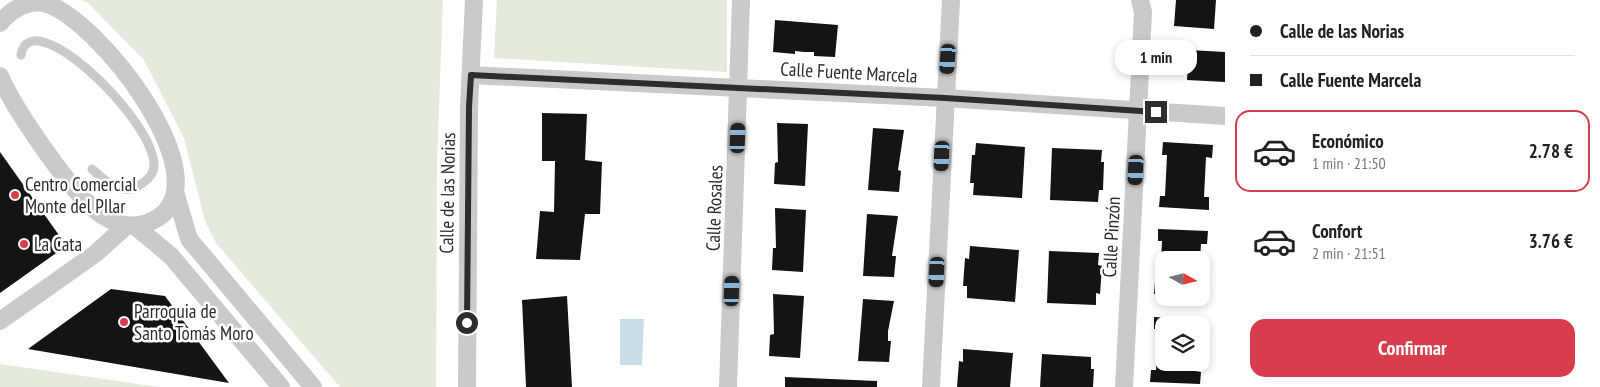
<!DOCTYPE html>
<html lang="es">
<meta charset="utf-8">
<style>
:root{--surface:#fff;--page:#f6f6f6;--text:#202124;--muted:#757577;--line:#e0e0e0;--accent:#d73d4d}
body{margin:0;font-family:"PT Sans Narrow",sans-serif;background:var(--page);color:var(--text);height:100vh;display:flex;flex-direction:column;font-size:19px;white-space:nowrap}
*{box-sizing:border-box;margin:0}
p{font-size:16px;color:var(--muted)}
.icon{flex:none;width:28px;height:28px;fill:none;stroke:currentColor;stroke-width:2;stroke-linecap:round;stroke-linejoin:round}
.map{position:relative;flex:1;overflow:hidden}
.details{display:flex;flex-direction:column;background:var(--surface);width:375px}
.details>*{flex:none}
.hud{display:grid;align-content:center;height:110px;padding:0 25px;background:var(--surface)}
.needle{width:32px;rotate:98deg}
.tools{position:absolute;left:1155px;top:251px;display:grid;gap:10px}
.tools a{display:grid;place-items:center;width:55px;height:55px;border-radius:10px;background:var(--surface);box-shadow:0 2px 8px #0003;font-size:25px}
.end{position:absolute;width:22px;height:22px;margin:-11px;border:6px solid #2d2d2d;background:#fff;box-shadow:0 0 0 2px #fff}
.from{border-radius:50%}
.bubble{position:absolute;height:35px;border-radius:15px;background:var(--surface);box-shadow:0 2px 8px #0003;font-size:16px;font-weight:700;line-height:35px;text-align:center}
.car{position:absolute;width:15px;height:30px;margin:-15px -8px;border-radius:6px;box-shadow:0 0 4px 1px #0007;background:linear-gradient(#222 24%,#8ab4d8 0 40%,#222 0 76%,#8ab4d8 0 86%,#222 0)}
.hud b{display:flex;align-items:center;gap:18px;height:48px;font-size:19px}
.hud b+b{border-top:1px solid var(--line)}
.hud i{width:12px;height:12px;background:var(--text)}
ul{padding:0;list-style:none}
li{display:flex;align-items:center;gap:15px;height:82px;margin:0 10px 8px;padding:0 15px;border:2px solid transparent;border-radius:15px}
li div{flex:1}
li b{display:block;font-size:19px}
li em{font-style:normal;font-weight:700}
li.active{border-color:var(--accent)}
li>.icon{width:45px;height:45px;stroke-width:1.5}
.action{display:flex;gap:10px;margin-top:auto;padding:10px 25px}
.action a{flex:1;height:58px;border-radius:15px;background:var(--accent);color:#fff;font-size:20px;font-weight:700;line-height:58px;text-align:center}
main{display:flex;flex:1;min-height:0}
.map>svg:first-child{display:block}
.green{fill:#e4eadc}
.water{fill:#c9dde8}
.building{fill:#141414}
.lines{fill:none;stroke-linecap:round;stroke-linejoin:round}
.lane{stroke:#cacaca;stroke-width:9}
.street{stroke:#cacaca;stroke-width:18}
.route{stroke:#2d2d2d;stroke-width:6}
.poi-dot{fill:#d73d4d;stroke:#fff;stroke-width:2}
.labels{text-anchor:middle;stroke-width:5;stroke-linejoin:round;paint-order:stroke}
.street-label{font-size:19px;fill:#2d2d2d;stroke:#fff}
.poi-label{font-size:19px;fill:#2d2d2d;stroke:#fff;text-anchor:start}
</style>
<main>
<div class="map">
<svg width="1225" height="387" viewBox="0 0 1225 387">
<rect width="100%" height="100%" fill="#fff"/>
<g class="green">
<path d="M82 0H443L437 159 436 387H340L216 243 205 221 184 138 144 60 89 4Z"/>
<path d="M497 0H727V72L494 58Z"/>
<path d="M0 364 159 387H0Z"/>
</g>
<path class="water" d="M620 319H644L642 365H620Z"/>
<g class="building">
<path d="M1176 0H1216L1214 29 1174 26Z"/>
<path d="M775 20 838 25 835 57 814 56V52H804L795 51V54L773 52Z"/>
<path d="M1189 50 1225 52V82L1187 80Z"/>
<path d="M542 113 587 114 585 160 602 162 600 214H585L580 260 536 259 540 211 554 212 555 161H542Z"/>
<path d="M777 123 808 124 805 186 774 184 775 163 778 162Z"/>
<path d="M873 128 904 130 898 170 901 171 899 192 868 190Z"/>
<path d="M1163 142 1213 145 1212 158 1206 157 1204 197H1209V210L1159 207 1160 196H1165L1167 155H1162Z"/>
<path d="M976 143 1025 147 1022 198 973 195 974 183H970L972 155H975Z"/>
<path d="M1052 148 1102 150 1101 162H1104L1103 190H1099L1098 202 1050 200Z"/>
<path d="M0 152 61 238 59 251 0 293Z"/>
<path d="M775 208 806 210 803 272 772 270 773 248H776Z"/>
<path d="M867 214 898 216 892 256H896L894 277 863 276Z"/>
<path d="M1158 229 1208 231 1207 244H1201L1200 260H1164V294H1154L1155 282H1160L1162 241H1158Z"/>
<path d="M970 246 1019 250 1015 302 967 298V286H963L965 258 969 259Z"/>
<path d="M1049 251 1099 253 1098 265 1102 266 1100 294 1096 293V305L1047 303Z"/>
<path d="M111 289 165 296 229 383 28 349Z"/>
<path d="M773 294 804 296 800 358 769 356 770 335 774 334Z"/>
<path d="M567 296 572 387H526L522 300Z"/>
<path d="M863 299 894 301 888 331V341H891L889 362 858 361Z"/>
<path d="M1154 317 1204 319 1203 332H1201V325H1164V362H1196L1195 371 1201 372 1200 384 1150 382 1151 370H1156L1158 329H1154Z"/>
<path d="M963 349 1013 353 1010 387H957L959 361 963 362Z"/>
<path d="M1042 354 1091 357V369H1094L1093 387H1040Z"/>
<path d="M785 377 877 381V387H785Z"/>
</g>
<g class="lines">
<path class="lane" d="M21 55C30 0 155 120 154 166 154 175 145 182 138 186 122 197 104 180 92 169"/>
<g class="street">
<path d="M0 23C10 11 26 0 43 3 96 14 230 187 152 221 132 229 120 226 102 215 74 198 13 107 0 76"/>
<path d="M471 75 945 98 1225 116"/>
<path d="M175 192 189 239 313 387"/>
<path d="M136 227 171 256 281 387"/>
<path d="M0 321 95 254 126 226"/>
<path d="M467 387 469 107 474 0"/>
<path d="M728 387 741 0"/>
<path d="M931 387 951 0"/>
<path d="M1124 387 1143 12 1140 0"/>
</g>
</g>
<g class="lines">
<path class="route" d="M467 323 469 107 471 75 945 98 1156 112"/>
</g>
<g class="poi-dot">
<circle cx="15" cy="195" r="5"/>
<circle cx="24" cy="244" r="5"/>
<circle cx="124" cy="322" r="5"/>
</g>
<g class="labels">
<g class="street-label">
<text transform="translate(849 72) rotate(3)" y="7">Calle Fuente Marcela</text>
<text transform="translate(447 193) rotate(-89)" y="7">Calle de las Norias</text>
<text transform="translate(714 208) rotate(-88)" y="7">Calle Rosales</text>
<text transform="translate(1111 237) rotate(-87)" y="7">Calle Pinzón</text>
</g>
<g class="poi-label">
<text x="25" y="191">Centro Comercial<tspan x="25" dy="22">Monte del PIlar</tspan></text>
<text x="34" y="251">La Cata</text>
<text x="134" y="318">Parroquia de<tspan x="134" dy="22">Santo Tomás Moro</tspan></text>
</g>
</g>
</svg>
<div class="tools">
<a><svg class="needle" viewBox="-14 -14 28 28"><path d="M0-13l5 13h-10z" fill="#e53935"/><path d="M0 13l5-13h-10z" fill="#757577"/></svg></a>
<a><svg class="icon" aria-label="layers" viewBox="0 0 24 24"><path d="M12 4l9 5-9 5-9-5zM3 14l9 5 9-5"/></svg></a>
</div>
<i class="end from" style="left:467px;top:323px"></i>
<i class="end" style="left:1156px;top:112px"></i>
<div class="bubble" style="left:1115px;top:40px;width:82px">1 min</div>
<i class="car" style="left:948px;top:59px;rotate:184deg"></i>
<i class="car" style="left:738px;top:138px;rotate:2deg"></i>
<i class="car" style="left:942px;top:156px;rotate:183deg"></i>
<i class="car" style="left:1136px;top:170px;rotate:183deg"></i>
<i class="car" style="left:937px;top:272px;rotate:183deg"></i>
<i class="car" style="left:732px;top:291px;rotate:2deg"></i>
</div>
<section class="details">
<div class="hud">
<b><i class="from"></i>Calle de las Norias</b>
<b><i></i>Calle Fuente Marcela</b>
</div>
<ul>
<li class="active"><svg class="icon" aria-label="car" viewBox="0 0 24 24"><path d="M5 17H2v-5l4-1 3-4h7l3 4 3 1v5h-3M9 17h6M6 11h13"/><circle cx="7" cy="17" r="2"/><circle cx="17" cy="17" r="2"/></svg><div><b>Económico</b><p>1 min · 21:50</p></div><em>2.78 €</em></li>
<li><svg class="icon" aria-label="car" viewBox="0 0 24 24"><path d="M5 17H2v-5l4-1 3-4h7l3 4 3 1v5h-3M9 17h6M6 11h13"/><circle cx="7" cy="17" r="2"/><circle cx="17" cy="17" r="2"/></svg><div><b>Confort</b><p>2 min · 21:51</p></div><em>3.76 €</em></li>
</ul>
<div class="action"><a>Confirmar</a></div>
</section>
</main>
